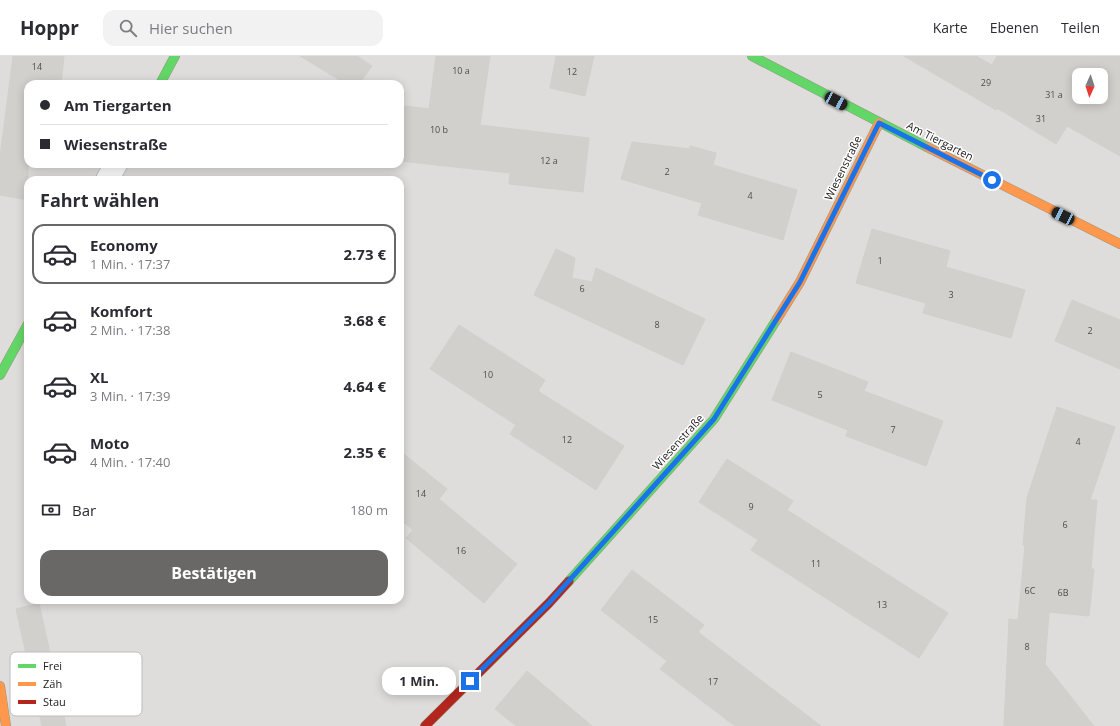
<!DOCTYPE html>
<html lang="de">
<meta charset="utf-8">
<style>
:root{--surface:#fff;--page:#f2f2f3;--text:#2b2b33;--muted:#7c7c81;--line:#e1e1e2;--accent:#696867}
body{margin:0;font-family:"Open Sans",sans-serif;background:var(--page);color:var(--text);height:100vh;display:flex;flex-direction:column;font-size:15px;white-space:nowrap}
*{box-sizing:border-box;margin:0}
p{font-size:13px;color:var(--muted)}
.icon{flex:none;width:22px;height:22px;fill:none;stroke:currentColor;stroke-width:2;stroke-linecap:round;stroke-linejoin:round}
.map{position:relative;flex:1;overflow:hidden}
.drawer{position:absolute;left:24px;top:120px;width:380px;height:428px;display:flex;flex-direction:column;background:var(--surface);border-radius:12px;box-shadow:0 2px 10px #0003}
.drawer>*{flex:none}
.hud{position:absolute;left:24px;top:24px;width:380px;height:88px;border-radius:12px;box-shadow:0 2px 10px #0003;display:grid;align-content:center;height:88px;padding:0 16px;background:var(--surface)}
.needle{width:26px;rotate:183deg}
.controls{position:absolute;left:1072px;top:12px;display:grid;gap:8px}
.controls a{display:grid;place-items:center;width:36px;height:36px;border-radius:8px;background:var(--surface);box-shadow:0 2px 10px #0003;font-size:20px}
.end{position:absolute;width:18px;height:18px;margin:-9px;border:5px solid #1a73e8;background:#fff;box-shadow:0 0 0 2px #fff}
.from{border-radius:50%}
.bubble{position:absolute;height:28px;border-radius:12px;background:var(--surface);box-shadow:0 2px 10px #0003;font-size:13px;font-weight:700;line-height:28px;text-align:center}
.car{position:absolute;width:12px;height:24px;margin:-12px -6px;border-radius:5px;box-shadow:0 0 3px 1px #0007;background:linear-gradient(#222 24%,#8ab4d8 0 40%,#222 0 76%,#8ab4d8 0 86%,#222 0)}
.hud b{display:flex;align-items:center;gap:14px;height:38px;font-size:15px}
.hud b+b{border-top:1px solid var(--line)}
.hud i{width:10px;height:10px;background:var(--text)}
ul{padding:0;list-style:none}
li{display:flex;align-items:center;gap:12px;height:60px;margin:0 8px 6px;padding:0 8px;border:2px solid transparent;border-radius:12px}
li div{flex:1}
li b{display:block;font-size:15px}
li em{font-style:normal;font-weight:700}
li.active{border-color:var(--accent)}
li>.icon{width:36px;height:36px;stroke-width:1.5}
h2{padding:0 16px;font-size:18px;line-height:48px}
.pay{display:flex;align-items:center;gap:10px;height:44px;padding:0 16px;font-size:15px}
.pay p{margin-inline-start:auto}
.button{display:flex;gap:8px;margin-top:auto;padding:8px 16px}
.button a{flex:1;height:46px;border-radius:12px;background:var(--accent);color:#fff;font-size:16px;font-weight:700;line-height:46px;text-align:center}
header{display:flex;align-items:center;gap:24px;box-sizing:border-box;height:56px;padding:0 20px;background:var(--surface);border-bottom:1px solid var(--line)}
header strong{font-size:19px}
nav{display:flex;gap:22px;margin-inline-start:auto;font-size:14px}
.search{width:280px;height:36px;background:var(--page);display:flex;align-items:center;gap:10px;box-sizing:border-box;padding:0 14px;border-radius:12px;color:var(--muted);font-size:15px}
.map>svg:first-child{display:block}
.residential{fill:#dedddb;fill-rule:evenodd}
.building{fill:#d2d0cd;stroke:#d2cfcb;fill-rule:evenodd}
.lines{fill:none;stroke-linecap:round;stroke-linejoin:round}
.street-casing{stroke:#c6c5c4;stroke-width:24}
.fast-casing{stroke:#959882;stroke-width:10}
.slow-casing{stroke:#959882;stroke-width:10}
.jam-casing{stroke:#959882;stroke-width:10}
.street{stroke:#fdfcfc;stroke-width:22}
.fast{stroke:#63d668;stroke-width:9}
.slow{stroke:#ff974d;stroke-width:9}
.jam{stroke:#b3261e;stroke-width:9}
.route{stroke:#1a73e8;stroke-width:5}
.labels{text-anchor:middle;stroke-width:3;stroke-linejoin:round;paint-order:stroke}
.number-label{font-size:9px;fill:#4d4d4c}
.street-label{font-size:11px;fill:#212121;stroke:#fff}
.key{fill:#fff;stroke:#bcbcbc;stroke-width:1}
.key-label{font-size:11px;fill:#212121}
</style>
<header>
<strong>Hoppr</strong>
<div class="search"><svg class="icon" aria-label="search" viewBox="0 0 24 24"><circle cx="10" cy="10" r="6"/><path d="M15 15l6 6"/></svg>Hier suchen</div>
<nav><a>Karte</a><a>Ebenen</a><a>Teilen</a></nav>
</header>
<div class="map">
<svg width="1120" height="670" viewBox="0 0 1120 670">
<rect width="100%" height="100%" fill="#efedea"/>
<path class="residential" d="M0 0H1120V670H0ZM1079 19H1101V41H1079ZM28 28H400V108H28ZM28 124H400V544H28Z"/>
<g class="building">
<path d="M13 0H64L61 28H28V144L0 139V101Z"/>
<path d="M300 0H357L372 10 359 28H346Z"/>
<path d="M436 0H490L480 69 589 82 583 136 509 128 510 117 400 105V89L405 50 429 53Z"/>
<path d="M556 0H594L585 40 550 32Z"/>
<path d="M904 0H976L992 9 997 0H1120V100L1067 70 1056 88 997 52 996 54ZM1079 19H1101V41H1079Z"/>
<path d="M632 86 690 93V90L716 97 713 109 797 134 783 184 698 159 702 147 621 123Z"/>
<path d="M872 173 950 195 946 211 1025 234 1011 282 923 257 926 247 856 227Z"/>
<path d="M556 193 575 202 572 222 592 226 596 212 705 263 683 309 534 239Z"/>
<path d="M1072 244 1120 264V313L1055 285Z"/>
<path d="M459 269 545 324 538 335 624 390 596 434 510 378 516 369 430 313Z"/>
<path d="M791 296 868 326 864 335 943 365 926 410 846 380 848 374 772 344Z"/>
<path d="M1057 351 1115 371 1090 444H1097L1091 513H1094L1089 560 1049 556 1045 608 1094 670H1004L1009 563 1018 564 1025 490 1023 489 1027 442Z"/>
<path d="M400 395 447 433 439 443 517 508 484 547 406 482 413 474 400 463Z"/>
<path d="M727 403 793 445 787 454 948 557 919 602 751 494 758 484 699 446Z"/>
<path d="M632 514 704 569 698 576 821 670H735L660 613 667 605 601 554Z"/>
<path d="M39 547 66 670H42L16 553Z"/>
<path d="M527 615 592 670H516L495 653Z"/>
</g>
<g class="lines">
<g class="street-casing">
<path id="street" d="M107 124 116 108"/>
</g>
<g class="fast-casing">
<g id="fast">
<path d="M752 0 927 91"/>
<path d="M160 28 175 0"/>
<path d="M0 319 28 268"/>
<path d="M569 525 714 363 777 263"/>
</g>
</g>
<g class="slow-casing">
<g id="slow">
<path d="M927 91 1120 188"/>
<path d="M777 263 800 226 879 67"/>
<path d="M0 630 6 670"/>
</g>
</g>
<g class="jam-casing">
<path id="jam" d="M425 670 549 547 569 525"/>
</g>
<use href="#street" class="street"/>
<use href="#fast" class="fast"/>
<use href="#slow" class="slow"/>
<use href="#jam" class="jam"/>
</g>
<g class="lines">
<path class="route" d="M470 625 549 547 714 363 800 226 879 67 992 124"/>
</g>
<g class="labels">
<g class="number-label">
<text x="37" y="14">14</text>
<text x="461" y="18">10 a</text>
<text x="572" y="19">12</text>
<text x="986" y="30">29</text>
<text x="1054" y="42">31 a</text>
<text x="1041" y="66">31</text>
<text x="439" y="77">10 b</text>
<text x="549" y="108">12 a</text>
<text x="667" y="119">2</text>
<text x="750" y="143">4</text>
<text x="880" y="208">1</text>
<text x="582" y="236">6</text>
<text x="951" y="242">3</text>
<text x="657" y="272">8</text>
<text x="1090" y="278">2</text>
<text x="488" y="322">10</text>
<text x="820" y="342">5</text>
<text x="893" y="377">7</text>
<text x="567" y="387">12</text>
<text x="1078" y="389">4</text>
<text x="421" y="441">14</text>
<text x="751" y="454">9</text>
<text x="1065" y="472">6</text>
<text x="461" y="498">16</text>
<text x="816" y="511">11</text>
<text x="1030" y="538">6C</text>
<text x="1063" y="540">6B</text>
<text x="882" y="552">13</text>
<text x="653" y="567">15</text>
<text x="1027" y="594">8</text>
<text x="713" y="629">17</text>
</g>
<g class="street-label">
<text transform="translate(940 85) rotate(27)" y="4">Am Tiergarten</text>
<text transform="translate(843 112) rotate(-64)" y="4">Wiesenstraße</text>
<text transform="translate(678 386) rotate(-48)" y="4">Wiesenstraße</text>
</g>
</g>
<rect x="10" y="596" width="132" height="64" rx="6" class="key"/>
<rect x="18" y="608" width="18" height="4" fill="#63d668"/>
<rect x="18" y="626" width="18" height="4" fill="#ff974d"/>
<rect x="18" y="644" width="18" height="4" fill="#b3261e"/>
<g class="key-label">
<text x="43" y="614">Frei</text>
<text x="43" y="632">Zäh</text>
<text x="43" y="650">Stau</text>
</g>
</svg>
<div class="controls">
<a><svg class="needle" viewBox="-14 -14 28 28"><path d="M0-13l5 13h-10z" fill="#e53935"/><path d="M0 13l5-13h-10z" fill="#7c7c81"/></svg></a>
</div>
<i class="end from" style="left:992px;top:124px"></i>
<i class="end" style="left:470px;top:625px"></i>
<div class="bubble" style="left:382px;top:611px;width:74px">1 Min.</div>
<i class="car" style="left:836px;top:45px;rotate:118deg"></i>
<i class="car" style="left:1063px;top:160px;rotate:297deg"></i>
<div class="hud">
<b><i class="from"></i>Am Tiergarten</b>
<b><i></i>Wiesenstraße</b>
</div>
<section class="drawer">
<h2>Fahrt wählen</h2>
<ul>
<li class="active"><svg class="icon" aria-label="car" viewBox="0 0 24 24"><path d="M5 17H2v-5l4-1 3-4h7l3 4 3 1v5h-3M9 17h6M6 11h13"/><circle cx="7" cy="17" r="2"/><circle cx="17" cy="17" r="2"/></svg><div><b>Economy</b><p>1 Min. · 17:37</p></div><em>2.73 €</em></li>
<li><svg class="icon" aria-label="car" viewBox="0 0 24 24"><path d="M5 17H2v-5l4-1 3-4h7l3 4 3 1v5h-3M9 17h6M6 11h13"/><circle cx="7" cy="17" r="2"/><circle cx="17" cy="17" r="2"/></svg><div><b>Komfort</b><p>2 Min. · 17:38</p></div><em>3.68 €</em></li>
<li><svg class="icon" aria-label="car" viewBox="0 0 24 24"><path d="M5 17H2v-5l4-1 3-4h7l3 4 3 1v5h-3M9 17h6M6 11h13"/><circle cx="7" cy="17" r="2"/><circle cx="17" cy="17" r="2"/></svg><div><b>XL</b><p>3 Min. · 17:39</p></div><em>4.64 €</em></li>
<li><svg class="icon" aria-label="car" viewBox="0 0 24 24"><path d="M5 17H2v-5l4-1 3-4h7l3 4 3 1v5h-3M9 17h6M6 11h13"/><circle cx="7" cy="17" r="2"/><circle cx="17" cy="17" r="2"/></svg><div><b>Moto</b><p>4 Min. · 17:40</p></div><em>2.35 €</em></li>
</ul>
<div class="pay"><svg class="icon" aria-label="cash" viewBox="0 0 24 24"><path d="M3 7h18v10H3z"/><circle cx="12" cy="12" r="2"/></svg>Bar<p>180 m</p></div>
<div class="button"><a>Bestätigen</a></div>
</section>
</div>
